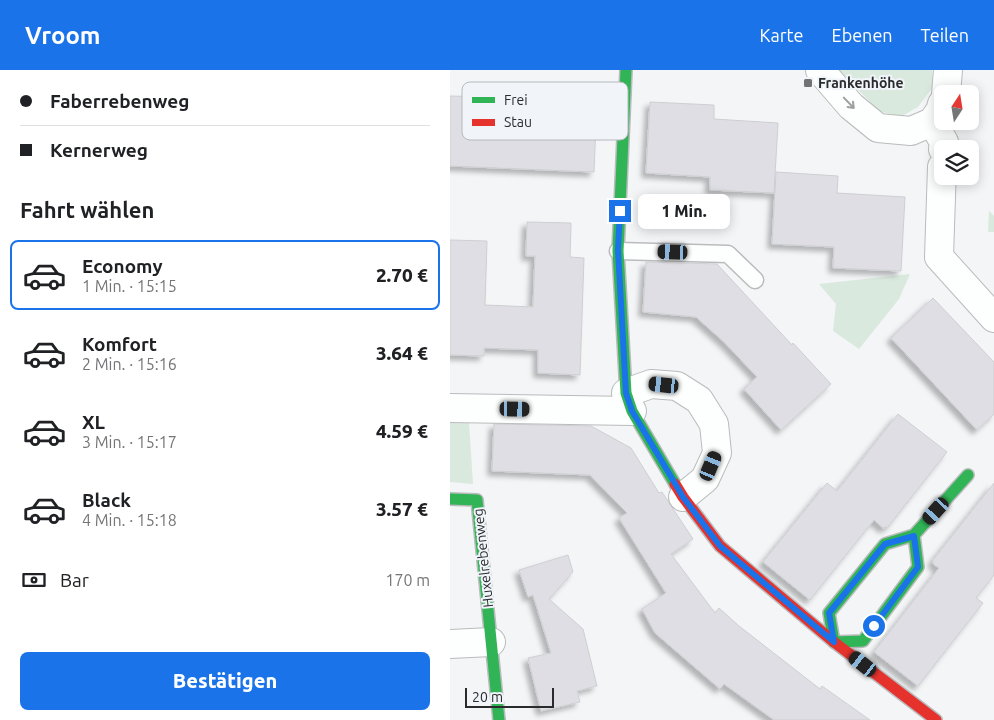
<!DOCTYPE html>
<html lang="de">
<meta charset="utf-8">
<style>
:root{--surface:#fff;--page:#f6f6f6;--text:#202124;--muted:#757577;--line:#e0e0e0;--accent:#1a73e8}
body{margin:0;font-family:Ubuntu,sans-serif;background:var(--page);color:var(--text);height:100vh;display:flex;flex-direction:column;font-size:19px;white-space:nowrap}
*{box-sizing:border-box;margin:0}
p{font-size:16px;color:var(--muted)}
.icon{flex:none;width:28px;height:28px;fill:none;stroke:currentColor;stroke-width:2;stroke-linecap:round;stroke-linejoin:round}
.map{position:relative;flex:1;overflow:hidden}
.sheet{display:flex;flex-direction:column;background:var(--surface);width:450px}
.sheet>*{flex:none}
.guide{display:grid;align-content:center;height:110px;padding:0 20px;background:var(--surface)}
.needle{width:32px;rotate:12deg}
.fabs{position:absolute;left:484px;top:15px;display:grid;gap:10px}
.fabs a{display:grid;place-items:center;width:45px;height:45px;border-radius:8px;background:var(--surface);box-shadow:0 2px 12px #0003;font-size:25px}
.scale{position:absolute;left:15px;bottom:12px;width:89px;box-sizing:border-box;padding-left:5px;border:2px solid #292b2c;border-top:0;font-size:14px;line-height:18px;white-space:nowrap;color:#292b2c;-webkit-text-stroke:4px #f1f4f9;paint-order:stroke}
.end{position:absolute;width:22px;height:22px;margin:-11px;border:6px solid #1a73e8;background:#fff;box-shadow:0 0 0 2px #fff}
.from{border-radius:50%}
.bubble{position:absolute;height:35px;border-radius:8px;background:var(--surface);box-shadow:0 2px 12px #0003;font-size:16px;font-weight:800;line-height:35px;text-align:center}
.car{position:absolute;width:15px;height:30px;margin:-15px -8px;border-radius:6px;box-shadow:0 0 4px 1px #0007;background:linear-gradient(#222 24%,#8ab4d8 0 40%,#222 0 76%,#8ab4d8 0 86%,#222 0)}
.guide b{display:flex;align-items:center;gap:18px;height:48px;font-size:19px}
.guide b+b{border-top:1px solid var(--line)}
.guide i{width:12px;height:12px;background:var(--text)}
ul{padding:0;list-style:none}
li{display:flex;align-items:center;gap:15px;height:70px;margin:0 10px 8px;padding:0 10px;border:2px solid transparent;border-radius:8px}
li div{flex:1}
li b{display:block;font-size:19px}
li em{font-style:normal;font-weight:800}
li.active{border-color:var(--accent)}
li>.icon{width:45px;height:45px;stroke-width:1.5}
h2{padding:0 20px;font-size:22px;line-height:60px}
.pay{display:flex;align-items:center;gap:12px;height:55px;padding:0 20px;font-size:19px}
.pay p{margin-inline-start:auto}
.action{display:flex;gap:10px;margin-top:auto;padding:10px 20px}
.action a{flex:1;height:58px;border-radius:8px;background:var(--accent);color:#fff;font-size:20px;font-weight:800;line-height:58px;text-align:center}
header{display:flex;align-items:center;gap:30px;box-sizing:border-box;height:70px;padding:0 25px;background:var(--accent);color:#fff}
header strong{font-size:24px}
nav{display:flex;gap:28px;margin-inline-start:auto;font-size:18px}
main{display:flex;flex:1;min-height:0}
.map>svg:first-child{display:block}
.green{fill:#dae9de}
.building{fill:#dfdee5;stroke:#cecfd0;filter:url(#shadow)}
.lines{fill:none;stroke-linecap:round;stroke-linejoin:round}
.lane-casing{stroke:#babbbd;stroke-width:19}
.street-casing{stroke:#babbbd;stroke-width:30}
.fast-casing{stroke:#babbbd;stroke-width:14}
.jam-casing{stroke:#babbbd;stroke-width:14}
.lane{stroke:#fdfefe;stroke-width:16}
.street{stroke:#fdfefe;stroke-width:28}
.fast{stroke:#30b455;stroke-width:11}
.jam{stroke:#e5322d;stroke-width:11}
.oneway{stroke:#9e9fa0}
.route{stroke:#1a73e8;stroke-width:6}
.poi-dot{fill:#707273;stroke:#f1f4f9;stroke-width:2}
.labels{text-anchor:middle;stroke-width:4;stroke-linejoin:round;paint-order:stroke}
.poi-label{font-size:14px;font-weight:bold;fill:#292b2c;stroke:#f1f4f9;text-anchor:start}
.street-label{font-size:14px;fill:#292b2c;stroke:#f1f4f9}
.key{fill:#f1f4f9;stroke:#b5b8bc;stroke-width:1}
.key-label{font-size:14px;fill:#292b2c}
</style>
<header>
<strong>Vroom</strong>
<nav><a>Karte</a><a>Ebenen</a><a>Teilen</a></nav>
</header>
<main>
<section class="sheet">
<div class="guide">
<b><i class="from"></i>Faberrebenweg</b>
<b><i></i>Kernerweg</b>
</div>
<h2>Fahrt wählen</h2>
<ul>
<li class="active"><svg class="icon" aria-label="car" viewBox="0 0 24 24"><path d="M5 17H2v-5l4-1 3-4h7l3 4 3 1v5h-3M9 17h6M6 11h13"/><circle cx="7" cy="17" r="2"/><circle cx="17" cy="17" r="2"/></svg><div><b>Economy</b><p>1 Min. · 15:15</p></div><em>2.70 €</em></li>
<li><svg class="icon" aria-label="car" viewBox="0 0 24 24"><path d="M5 17H2v-5l4-1 3-4h7l3 4 3 1v5h-3M9 17h6M6 11h13"/><circle cx="7" cy="17" r="2"/><circle cx="17" cy="17" r="2"/></svg><div><b>Komfort</b><p>2 Min. · 15:16</p></div><em>3.64 €</em></li>
<li><svg class="icon" aria-label="car" viewBox="0 0 24 24"><path d="M5 17H2v-5l4-1 3-4h7l3 4 3 1v5h-3M9 17h6M6 11h13"/><circle cx="7" cy="17" r="2"/><circle cx="17" cy="17" r="2"/></svg><div><b>XL</b><p>3 Min. · 15:17</p></div><em>4.59 €</em></li>
<li><svg class="icon" aria-label="car" viewBox="0 0 24 24"><path d="M5 17H2v-5l4-1 3-4h7l3 4 3 1v5h-3M9 17h6M6 11h13"/><circle cx="7" cy="17" r="2"/><circle cx="17" cy="17" r="2"/></svg><div><b>Black</b><p>4 Min. · 15:18</p></div><em>3.57 €</em></li>
</ul>
<div class="pay"><svg class="icon" aria-label="cash" viewBox="0 0 24 24"><path d="M3 7h18v10H3z"/><circle cx="12" cy="12" r="2"/></svg>Bar<p>170 m</p></div>
<div class="action"><a>Bestätigen</a></div>
</section>
<div class="map">
<svg width="544" height="650" viewBox="0 0 544 650">
<defs>
<filter id="shadow"><feDropShadow dx="-4.5" dy="4.5" stdDeviation="2.5" flood-color="#0004"/></filter>
</defs>
<rect width="100%" height="100%" fill="#f3f5f7"/>
<g class="green">
<path d="M389 0H482V18L468 37 450 47 429 41Z"/>
<path d="M539 141 544 146V162H538Z"/>
<path d="M460 204 449 229 409 279 383 261 386 234 369 214Z"/>
<path d="M0 352 19 353 23 414 0 412Z"/>
</g>
<g class="building">
<path d="M0 26 147 30 144 102 0 96Z"/>
<path d="M200 32 264 35V49L328 53 324 123 260 120V107L196 103Z"/>
<path d="M326 102 388 106 387 123 455 127 451 201 383 198 384 177 322 174Z"/>
<path d="M77 152 121 153 120 187 134 188 130 305 88 303V280L34 278V286L0 285V170L37 171 35 235 83 237 85 186H76Z"/>
<path d="M196 192 267 194 342 275 343 273 381 314 331 360 294 319 307 307 274 272 246 247 193 242Z"/>
<path d="M483 228 544 292V344L527 360 441 268Z"/>
<path d="M448 344 497 382 438 457 433 458 424 450 360 530 313 492 377 413 387 421Z"/>
<path d="M44 354 141 356 181 378 209 423 212 422 243 469 221 484 265 543 269 538 289 556 370 619 372 616 420 650H324L274 614 270 619 205 563 192 539 216 523 169 448 177 443 140 405 42 401Z"/>
<path d="M544 413V505L526 528 533 533 468 616 424 582 489 498 483 494V490Z"/>
<path d="M118 485 123 502 99 529 133 559 147 616 127 621 130 632 91 641 78 588 101 583 83 525 78 527 69 500Z"/>
</g>
<g class="lines">
<g class="lane-casing">
<path id="lane" d="M168 181 278 184 305 210"/>
</g>
<g class="street-casing">
<g id="street">
<path d="M370 0 401 36 428 58 461 61 482 52 490 41 492 34"/>
<path d="M496 24 498 0"/>
<path d="M482 52 494 72 493 79"/>
<path d="M492 97 489 187 544 248"/>
<path d="M176 323 201 314 227 316 249 330 264 354 267 383 255 409 233 427"/>
<path d="M0 338 182 341"/>
<path d="M0 574 41 572"/>
</g>
</g>
<g class="fast-casing">
<g id="fast">
<path d="M176 0 168 181 176 323 182 341 225 414"/>
<path d="M0 429 27 430 49 650"/>
<path d="M464 465 468 497 413 571 384 572 379 543 435 474 464 465 518 405"/>
</g>
</g>
<g class="jam-casing">
<path id="jam" d="M225 414 233 427 270 476 384 572 486 650"/>
</g>
<use href="#lane" class="lane"/>
<use href="#street" class="street"/>
<use href="#fast" class="fast"/>
<use href="#jam" class="jam"/>
</g>
<defs><path id="oneway-shaft" d="M-6 0H5M1.5-3L5.5 0L1.5 3" fill="none" stroke-width="1.6" stroke-linecap="round" stroke-linejoin="round" transform="scale(1.25)"/></defs>
<use class="oneway" href="#oneway-shaft" transform="translate(399 33) rotate(46)"/>
<g class="lines">
<path class="route" d="M170 141 168 180 176 323 182 341 233 427 270 476 384 572 379 543 435 474 464 466 468 497 424 556"/>
</g>
<rect class="poi-dot" x="353" y="8" width="10" height="10" rx="2.5"/>
<g class="labels">
<g class="poi-label">
<text x="368" y="18">Frankenhöhe</text>
</g>
<g class="street-label">
<text transform="translate(33 488) rotate(-96)" y="5">Huxelrebenweg</text>
</g>
</g>
<rect x="12" y="12" width="166" height="58" rx="8" class="key"/>
<rect x="22" y="27" width="23" height="6" fill="#30b455"/>
<rect x="22" y="49" width="23" height="7" fill="#e5322d"/>
<g class="key-label">
<text x="54" y="35">Frei</text>
<text x="54" y="57">Stau</text>
</g>
</svg>
<div class="fabs">
<a><svg class="needle" viewBox="-14 -14 28 28"><path d="M0-13l5 13h-10z" fill="#e53935"/><path d="M0 13l5-13h-10z" fill="#757577"/></svg></a>
<a><svg class="icon" aria-label="layers" viewBox="0 0 24 24"><path d="M12 4l9 5-9 5-9-5zM3 14l9 5 9-5"/></svg></a>
</div>
<div class="scale">20 m</div>
<i class="end from" style="left:424px;top:556px"></i>
<i class="end" style="left:170px;top:141px"></i>
<div class="bubble" style="left:188px;top:124px;width:92px">1 Min.</div>
<i class="car" style="left:223px;top:182px;rotate:272deg"></i>
<i class="car" style="left:214px;top:315px;rotate:276deg"></i>
<i class="car" style="left:65px;top:339px;rotate:91deg"></i>
<i class="car" style="left:261px;top:396px;rotate:23deg"></i>
<i class="car" style="left:486px;top:441px;rotate:222deg"></i>
<i class="car" style="left:413px;top:594px;rotate:308deg"></i>
</div>
</main>
